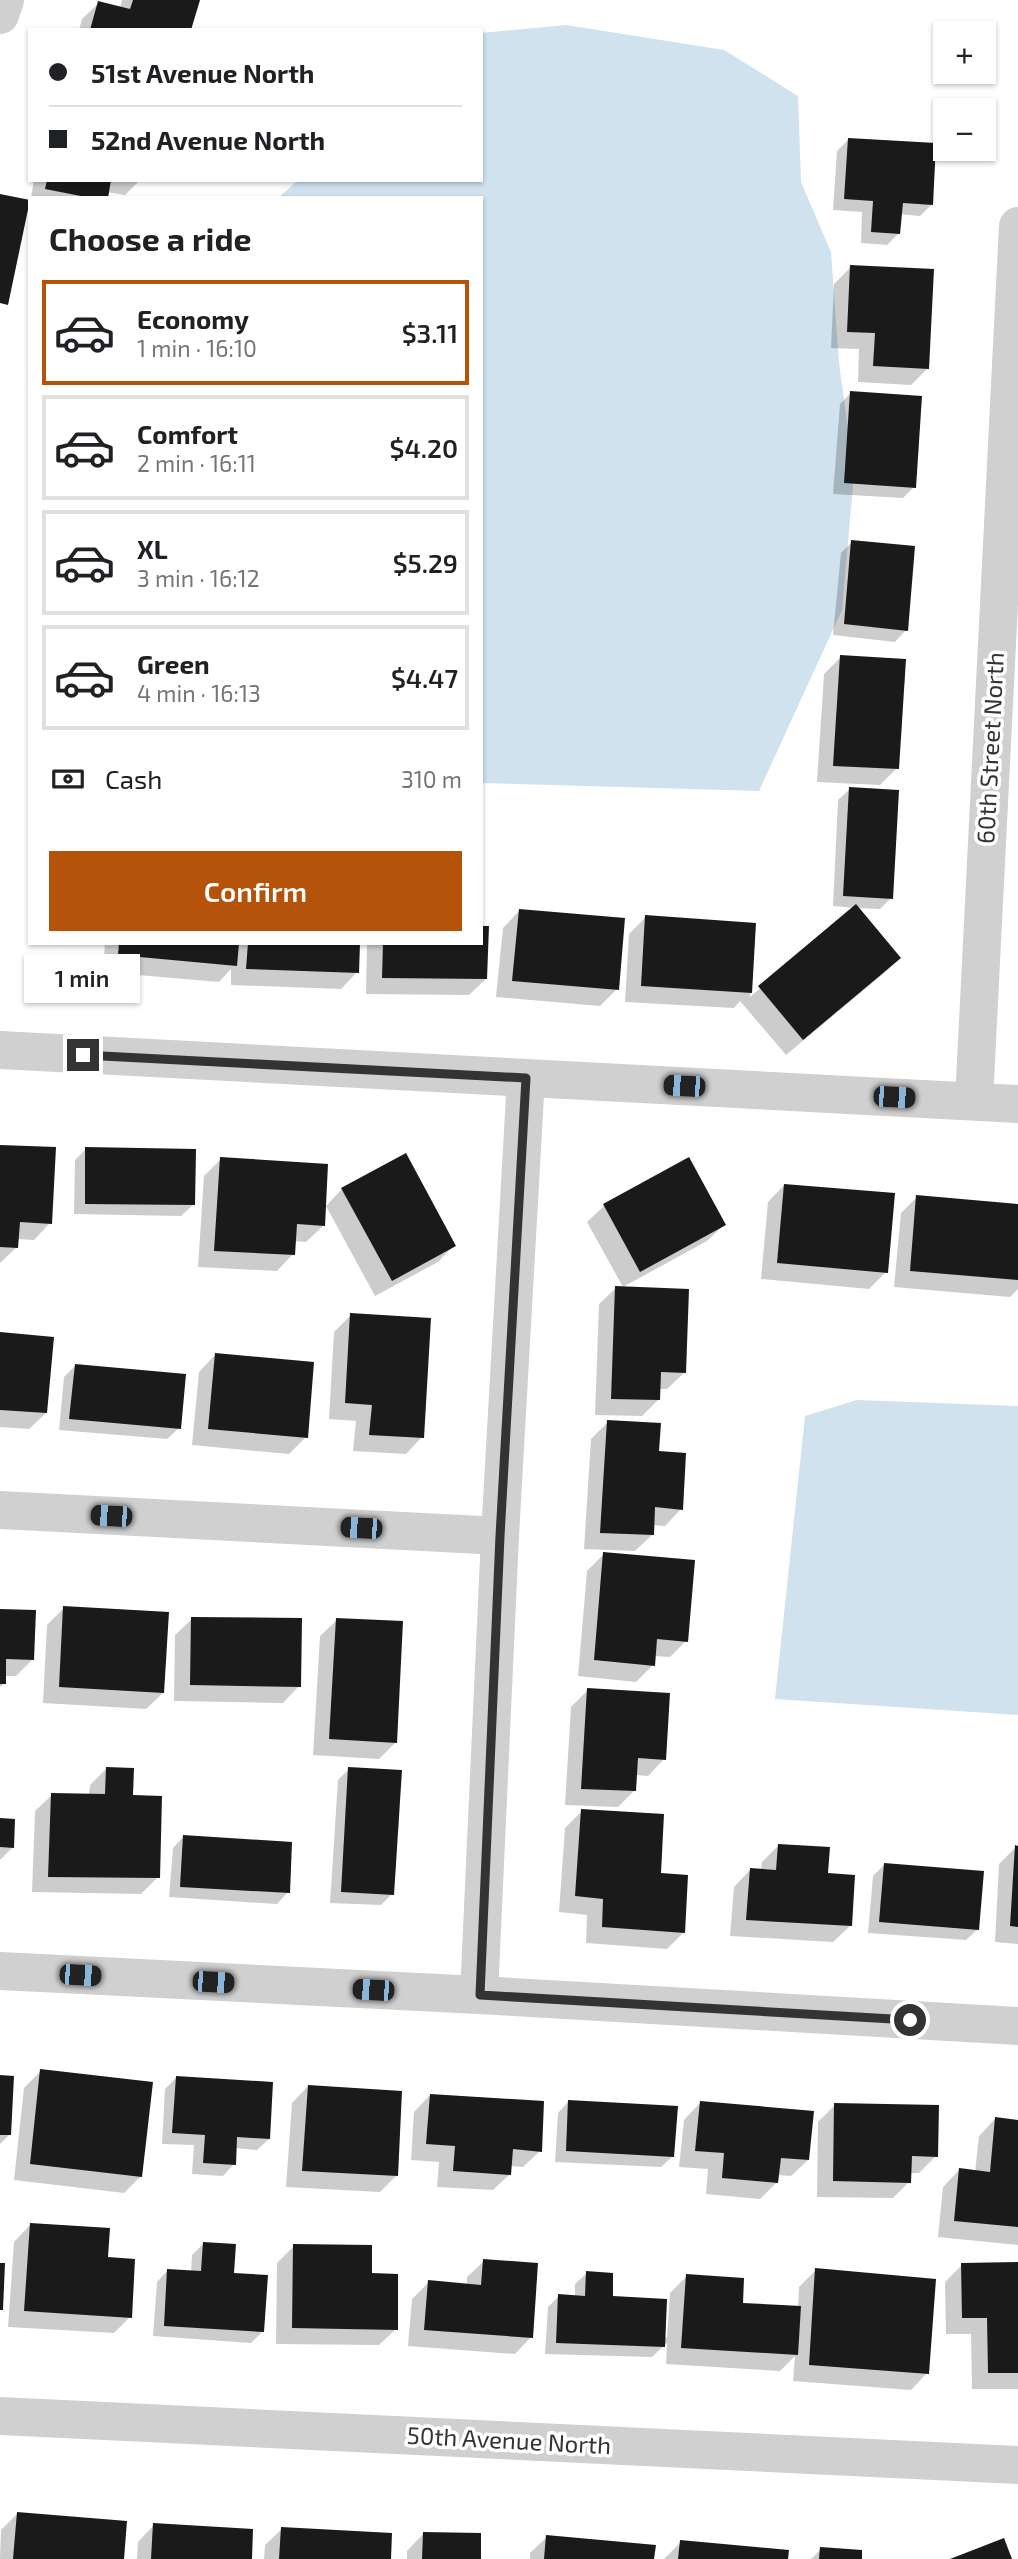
<!DOCTYPE html>
<meta charset="utf-8">
<style>
:root{--surface:#fff;--page:#f6f6f6;--text:#202124;--muted:#757577;--line:#e0e0e0;--accent:#b45309}
body{margin:0;font-family:"Exo 2",sans-serif;background:var(--page);color:var(--text);height:100vh;display:flex;flex-direction:column;font-size:26px;white-space:nowrap}
*{box-sizing:border-box;margin:0}
p{font-size:23px;color:var(--muted)}
.icon{flex:none;width:38px;height:38px;fill:none;stroke:currentColor;stroke-width:2;stroke-linecap:round;stroke-linejoin:round}
.map{position:relative;flex:1;overflow:hidden}
.drawer{position:absolute;left:28px;top:196px;width:455px;height:749px;display:flex;flex-direction:column;background:var(--surface);border-radius:0px;box-shadow:0 2px 5px #0004}
.drawer>*{flex:none}
.guide{position:absolute;left:28px;top:28px;width:455px;height:154px;border-radius:0px;box-shadow:0 2px 5px #0004;display:grid;align-content:center;height:154px;padding:0 21px;background:var(--surface)}
.fabs{position:absolute;left:933px;top:21px;display:grid;gap:14px}
.fabs a{display:grid;place-items:center;width:63px;height:63px;border-radius:0px;background:var(--surface);box-shadow:0 2px 5px #0004;font-size:35px}
.end{position:absolute;width:32px;height:32px;margin:-16px;border:9px solid #333;background:#fff;box-shadow:0 0 0 4px #fff}
.from{border-radius:50%}
.bubble{position:absolute;height:49px;border-radius:0px;background:var(--surface);box-shadow:0 2px 5px #0004;font-size:23px;font-weight:600;line-height:49px;text-align:center}
.car{position:absolute;width:21px;height:42px;margin:-21px -10px;border-radius:9px;box-shadow:0 0 5px 2px #0007;background:linear-gradient(#222 24%,#8ab4d8 0 40%,#222 0 76%,#8ab4d8 0 86%,#222 0)}
.guide b{display:flex;align-items:center;gap:24px;height:66px;font-size:26px}
.guide b+b{border-top:2px solid var(--line)}
.guide i{width:18px;height:18px;background:var(--text)}
ul{padding:0;list-style:none}
li{display:flex;align-items:center;gap:21px;height:105px;margin:0 14px 10px;padding:0 7px;border:4px solid var(--line);border-radius:0px}
li div{flex:1}
li b{display:block;font-size:26px}
li em{font-style:normal;font-weight:600}
li.selected{border-color:var(--accent)}
li>.icon{width:63px;height:63px;stroke-width:1.5}
h2{padding:0 21px;font-size:32px;line-height:84px}
.pay{display:flex;align-items:center;gap:18px;height:77px;padding:0 21px;font-size:26px}
.pay p{margin-inline-start:auto}
.button{display:flex;gap:14px;margin-top:auto;padding:14px 21px}
.button a{flex:1;height:80px;border-radius:0px;background:var(--accent);color:#fff;font-size:28px;font-weight:600;line-height:80px;text-align:center}
.map>svg:first-child{display:block}
.water{fill:#cfe2ee}
.shadow{fill:#0003}
.building{fill:#1a1a1a}
.lines{fill:none;stroke-linecap:round;stroke-linejoin:round}
.minor{stroke:#d0d0d0;stroke-width:38}
.route{stroke:#333;stroke-width:9}
.labels{text-anchor:middle;stroke-width:7;stroke-linejoin:round;paint-order:stroke}
.street-label{font-size:24px;fill:#333;stroke:#fff}
</style>
<div class="map">
<svg width="1018" height="2559" viewBox="0 0 1018 2559">
<rect width="100%" height="100%" fill="#fff"/>
<g class="water">
<path d="M566 25 724 50 798 96 801 182 831 252 839 363 854 474 842 610 759 791 481 783V198H278L298 180H481V33Z"/>
<path d="M857 1400 1018 1406V1715L775 1699 805 1416Z"/>
</g>
<g class="shadow">
<path d="M122 0H193L190 30H79L82 19 99 3 120 8Z"/>
<path d="M848 140 931 205 920 216 900 214 899 233 887 245 861 243 862 212 833 210 837 151Z"/>
<path d="M34 180H140L125 195 107 192 106 198H31Z"/>
<path d="M851 267 928 368 911 385 858 382 859 349 831 348 834 284Z"/>
<path d="M851 393 914 487 903 498 833 494 840 404Z"/>
<path d="M852 542 906 630 895 642 833 635 841 553Z"/>
<path d="M841 657 897 768 880 785 817 782 824 674Z"/>
<path d="M850 789 891 898 880 909 857 908 899 958 883 974 786 1055 740 1001 734 1008 625 1002 629 934 646 917 754 924 750 997 854 908 833 906 838 800Z"/>
<path d="M519 911 617 989 600 1006 496 997 503 928Z"/>
<path d="M105 943H358L357 972 341 989 231 985V969L219 982 103 972Z"/>
<path d="M367 943H481L486 979 469 995 366 994Z"/>
<path d="M0 1146 50 1223 34 1240 17 1239V1247L0 1263Z"/>
<path d="M86 1149 193 1205 181 1216 74 1214 75 1160Z"/>
<path d="M221 1159 323 1226 306 1242 294 1241 293 1254 277 1271 198 1267 204 1176Z"/>
<path d="M689 1160 724 1225 707 1241 623 1287 587 1222 604 1206Z"/>
<path d="M784 1185 886 1272 869 1289 761 1279 768 1202Z"/>
<path d="M342 1189 454 1245 438 1262 375 1296 326 1206Z"/>
<path d="M917 1197 1018 1206V1289L1010 1297 894 1287 901 1213Z"/>
<path d="M616 1288 684 1373 667 1389H659L658 1400 642 1416 595 1415 599 1304Z"/>
<path d="M351 1315 422 1437 406 1454 353 1451 356 1421 329 1419 334 1332Z"/>
<path d="M0 1334 46 1413 29 1429 0 1427Z"/>
<path d="M215 1355 306 1437 289 1454 192 1445 199 1372Z"/>
<path d="M75 1366 179 1428 167 1439 59 1430 64 1377Z"/>
<path d="M608 1422 657 1453 681 1509 665 1526 652 1525V1535L635 1551 584 1549 591 1439Z"/>
<path d="M604 1554 686 1641 670 1657 654 1656 653 1665 636 1682 578 1676 587 1571Z"/>
<path d="M64 1608 163 1693 146 1709 43 1703 47 1625Z"/>
<path d="M0 1610 33 1659 16 1676H4V1684L0 1687Z"/>
<path d="M192 1619 299 1686 283 1703 174 1701 175 1635Z"/>
<path d="M337 1620 395 1743 379 1759 313 1755 320 1636Z"/>
<path d="M588 1690 664 1759 648 1776 636 1775 634 1791 618 1807 565 1805 571 1707Z"/>
<path d="M106 1769 131 1796 158 1877 141 1894 32 1892 35 1811 52 1795H89L90 1785Z"/>
<path d="M349 1769 392 1894 381 1905 330 1903 338 1780Z"/>
<path d="M582 1811 659 1874 684 1932 667 1949 586 1943 587 1915 559 1912 565 1828Z"/>
<path d="M0 1819 12 1848 1 1859H0Z"/>
<path d="M184 1836 288 1892 277 1904 169 1897 173 1848Z"/>
<path d="M778 1846 826 1875 850 1926 833 1942 730 1936 734 1887 750 1870 761 1871 762 1862Z"/>
<path d="M1016 1847H1018V1944L995 1942 999 1864Z"/>
<path d="M884 1865 978 1929 966 1940 868 1933 873 1876Z"/>
<path d="M41 2071 141 2176 124 2193 14 2180 24 2088Z"/>
<path d="M0 2077 9 2135 0 2144Z"/>
<path d="M176 2078 269 2139 257 2150 235 2148 234 2164 223 2176 192 2174 194 2145 162 2144 165 2089Z"/>
<path d="M308 2086 396 2176 380 2192 286 2187 292 2103Z"/>
<path d="M430 2095 540 2151 523 2167 510 2166V2174L493 2190 437 2187 439 2162 411 2160 414 2112Z"/>
<path d="M569 2101 673 2156 661 2167 555 2162 558 2113Z"/>
<path d="M700 2103 808 2160 791 2176 777 2175V2182L760 2199 706 2194 708 2169 679 2167 684 2120Z"/>
<path d="M835 2105 936 2156 919 2173H910L909 2182 893 2198 817 2197 818 2122Z"/>
<path d="M995 2119 1018 2122V2245L938 2237 943 2187 959 2170 975 2172 979 2136Z"/>
<path d="M30 2225 107 2259 130 2317 114 2333 8 2327 14 2242Z"/>
<path d="M203 2244 232 2274 263 2331 251 2343 153 2336 157 2282 168 2270 191 2272 192 2255Z"/>
<path d="M294 2246 370 2275 396 2329 379 2345 276 2344 277 2263Z"/>
<path d="M484 2261 531 2337 515 2354 408 2346 412 2299 429 2282 467 2285V2277Z"/>
<path d="M1018 2264V2389H972L971 2334H946L945 2282 962 2265Z"/>
<path d="M816 2270 927 2373 911 2390 793 2381 795 2356 780 2371 666 2364 667 2343 652 2357 545 2354 548 2307 559 2296 575 2297V2284L587 2273 611 2298 667 2338 670 2293 687 2276 741 2304 798 2308 799 2287Z"/>
<path d="M17 2514 122 2559H0L1 2530Z"/>
<path d="M154 2525 250 2559H137L138 2542Z"/>
<path d="M282 2529 389 2559H264L265 2545Z"/>
<path d="M423 2534 479 2559H407V2551Z"/>
<path d="M547 2537 653 2559H530V2553Z"/>
<path d="M681 2542 786 2559H664Z"/>
<path d="M821 2549 860 2559H811Z"/>
</g>
<g class="building">
<path d="M133 0H200L191 30H90L98 1 130 9Z"/>
<path d="M848 138 936 143 933 205 903 203 900 234 871 232 873 201 844 199Z"/>
<path d="M47 180H111L108 198H91L45 189Z"/>
<path d="M0 194 30 200 8 305 0 303Z"/>
<path d="M850 265 934 269 929 369 873 366 875 333 847 332Z"/>
<path d="M850 391 922 396 916 488 844 483Z"/>
<path d="M851 540 915 546 908 631 844 624Z"/>
<path d="M840 655 906 659 899 769 833 766Z"/>
<path d="M849 787 899 790 893 899 843 896Z"/>
<path d="M856 904 901 958 803 1040 758 986Z"/>
<path d="M519 909 625 918 619 990 512 981Z"/>
<path d="M645 915 756 923 752 993 641 986Z"/>
<path d="M481 926H489L487 979 382 978 383 943H481Z"/>
<path d="M119 943H239L237 966 118 955Z"/>
<path d="M248 943H360L359 973 246 969Z"/>
<path d="M0 1145 56 1147 52 1224 20 1222 18 1248 0 1247Z"/>
<path d="M85 1147 196 1149 195 1205 85 1204Z"/>
<path d="M406 1153 456 1246 392 1281 341 1188Z"/>
<path d="M220 1157 328 1164 325 1226 297 1224 295 1255 214 1251Z"/>
<path d="M689 1157 726 1225 640 1272 603 1204Z"/>
<path d="M784 1184 895 1193 888 1273 777 1263Z"/>
<path d="M916 1195 1018 1204V1280L910 1271Z"/>
<path d="M615 1286 689 1289 686 1373 661 1372 660 1400 611 1399Z"/>
<path d="M350 1313 431 1318 424 1438 369 1435 372 1405 345 1403Z"/>
<path d="M0 1332 54 1337 47 1413 0 1410Z"/>
<path d="M215 1353 314 1362 308 1438 208 1429Z"/>
<path d="M75 1364 186 1374 181 1429 69 1419Z"/>
<path d="M607 1420 661 1423 659 1451 686 1453 683 1510 655 1507 654 1535 600 1533Z"/>
<path d="M603 1552 695 1560 688 1642 657 1639 655 1666 594 1660Z"/>
<path d="M63 1606 169 1612 164 1693 59 1687Z"/>
<path d="M0 1609 36 1610 34 1660 6 1659V1684H0Z"/>
<path d="M191 1617 302 1618 301 1687 190 1685Z"/>
<path d="M336 1618 403 1621 397 1743 329 1739Z"/>
<path d="M587 1688 670 1693 666 1760 638 1758 636 1791 581 1789Z"/>
<path d="M106 1767 134 1768 133 1795 162 1796 160 1878 48 1877 51 1793 105 1794Z"/>
<path d="M348 1767 402 1770 394 1895 341 1892Z"/>
<path d="M581 1809 664 1814 661 1873 688 1875 685 1933 602 1927 603 1899 575 1896Z"/>
<path d="M0 1818 15 1819 14 1848 0 1847Z"/>
<path d="M183 1835 292 1842 290 1893 180 1887Z"/>
<path d="M778 1844 830 1847 828 1873 855 1875 852 1926 746 1920 750 1868 776 1870Z"/>
<path d="M1015 1845 1018 1846V1927L1010 1926Z"/>
<path d="M884 1863 984 1871 979 1930 879 1922Z"/>
<path d="M40 2069 153 2082 142 2177 30 2164Z"/>
<path d="M0 2075 14 2076 11 2135H0Z"/>
<path d="M176 2076 273 2082 270 2139 237 2137 236 2165 203 2163 205 2135 172 2133Z"/>
<path d="M308 2085 402 2091 398 2176 302 2171Z"/>
<path d="M430 2094 544 2101 542 2152 513 2149 511 2175 453 2171 455 2146 426 2144Z"/>
<path d="M568 2100 678 2106 674 2157 566 2151Z"/>
<path d="M700 2101 814 2111 809 2160 781 2158 778 2183 722 2178 724 2153 695 2151Z"/>
<path d="M834 2103 939 2105 938 2157 912 2156 911 2183 833 2181Z"/>
<path d="M995 2117 1018 2120V2227L954 2221 959 2168 990 2172Z"/>
<path d="M30 2223 110 2228 108 2257 135 2259 132 2318 24 2311Z"/>
<path d="M203 2242 236 2244 234 2273 268 2275 264 2332 164 2326 167 2269 201 2271Z"/>
<path d="M293 2244 372 2245V2273L398 2274V2330L292 2328Z"/>
<path d="M483 2259 538 2263 533 2338 424 2330 428 2280 481 2285Z"/>
<path d="M1018 2262V2373H988L987 2318H962L961 2263Z"/>
<path d="M0 2263H5L3 2310H0Z"/>
<path d="M815 2268 936 2279 929 2374 809 2365Z"/>
<path d="M586 2271 613 2273V2296L667 2299 665 2347 556 2343 558 2294 585 2296Z"/>
<path d="M686 2274 744 2278 743 2303 801 2306 798 2355 681 2348Z"/>
<path d="M17 2512 127 2521 124 2559H13Z"/>
<path d="M153 2523 253 2529 252 2559H151Z"/>
<path d="M281 2527 392 2533 391 2559H279Z"/>
<path d="M423 2532 481 2533V2559H422Z"/>
<path d="M546 2535 656 2545 654 2559H544Z"/>
<path d="M1004 2538 1012 2559H950Z"/>
<path d="M680 2540 789 2550 788 2559H678Z"/>
<path d="M820 2547 862 2550V2559H819Z"/>
</g>
<g class="lines">
<g class="minor">
<path d="M0 15 5 0"/>
<path d="M0 1050 1018 1104"/>
<path d="M974 1101 1018 226"/>
<path d="M0 1510 500 1536"/>
<path d="M0 1971 479 1995 1018 2026"/>
<path d="M479 1995 500 1536 526 1078"/>
<path d="M0 2416 1018 2465"/>
</g>
</g>
<g class="lines">
<path class="route" d="M83 1055 526 1078 500 1536 480 1995 910 2020"/>
</g>
<g class="labels">
<g class="street-label">
<text transform="translate(991 748) rotate(-87)" y="8">60th Street North</text>
<text transform="translate(509 2441) rotate(3)" y="8">50th Avenue North</text>
</g>
</g>
</svg>
<div class="fabs">
<a>+</a>
<a>−</a>
</div>
<i class="end from" style="left:910px;top:2020px"></i>
<i class="end" style="left:83px;top:1055px"></i>
<div class="bubble" style="left:24px;top:954px;width:116px">1 min</div>
<i class="car" style="left:684px;top:1086px;rotate:273deg"></i>
<i class="car" style="left:894px;top:1097px;rotate:93deg"></i>
<i class="car" style="left:111px;top:1516px;rotate:273deg"></i>
<i class="car" style="left:361px;top:1528px;rotate:273deg"></i>
<i class="car" style="left:80px;top:1975px;rotate:93deg"></i>
<i class="car" style="left:213px;top:1982px;rotate:93deg"></i>
<i class="car" style="left:373px;top:1990px;rotate:273deg"></i>
<div class="guide">
<b><i class="from"></i>51st Avenue North</b>
<b><i></i>52nd Avenue North</b>
</div>
<section class="drawer">
<h2>Choose a ride</h2>
<ul>
<li class="selected"><svg class="icon" aria-label="car" viewBox="0 0 24 24"><path d="M5 17H2v-5l4-1 3-4h7l3 4 3 1v5h-3M9 17h6M6 11h13"/><circle cx="7" cy="17" r="2"/><circle cx="17" cy="17" r="2"/></svg><div><b>Economy</b><p>1 min · 16:10</p></div><em>$3.11</em></li>
<li><svg class="icon" aria-label="car" viewBox="0 0 24 24"><path d="M5 17H2v-5l4-1 3-4h7l3 4 3 1v5h-3M9 17h6M6 11h13"/><circle cx="7" cy="17" r="2"/><circle cx="17" cy="17" r="2"/></svg><div><b>Comfort</b><p>2 min · 16:11</p></div><em>$4.20</em></li>
<li><svg class="icon" aria-label="car" viewBox="0 0 24 24"><path d="M5 17H2v-5l4-1 3-4h7l3 4 3 1v5h-3M9 17h6M6 11h13"/><circle cx="7" cy="17" r="2"/><circle cx="17" cy="17" r="2"/></svg><div><b>XL</b><p>3 min · 16:12</p></div><em>$5.29</em></li>
<li><svg class="icon" aria-label="car" viewBox="0 0 24 24"><path d="M5 17H2v-5l4-1 3-4h7l3 4 3 1v5h-3M9 17h6M6 11h13"/><circle cx="7" cy="17" r="2"/><circle cx="17" cy="17" r="2"/></svg><div><b>Green</b><p>4 min · 16:13</p></div><em>$4.47</em></li>
</ul>
<div class="pay"><svg class="icon" aria-label="cash" viewBox="0 0 24 24"><path d="M3 7h18v10H3z"/><circle cx="12" cy="12" r="2"/></svg>Cash<p>310 m</p></div>
<div class="button"><a>Confirm</a></div>
</section>
</div>
